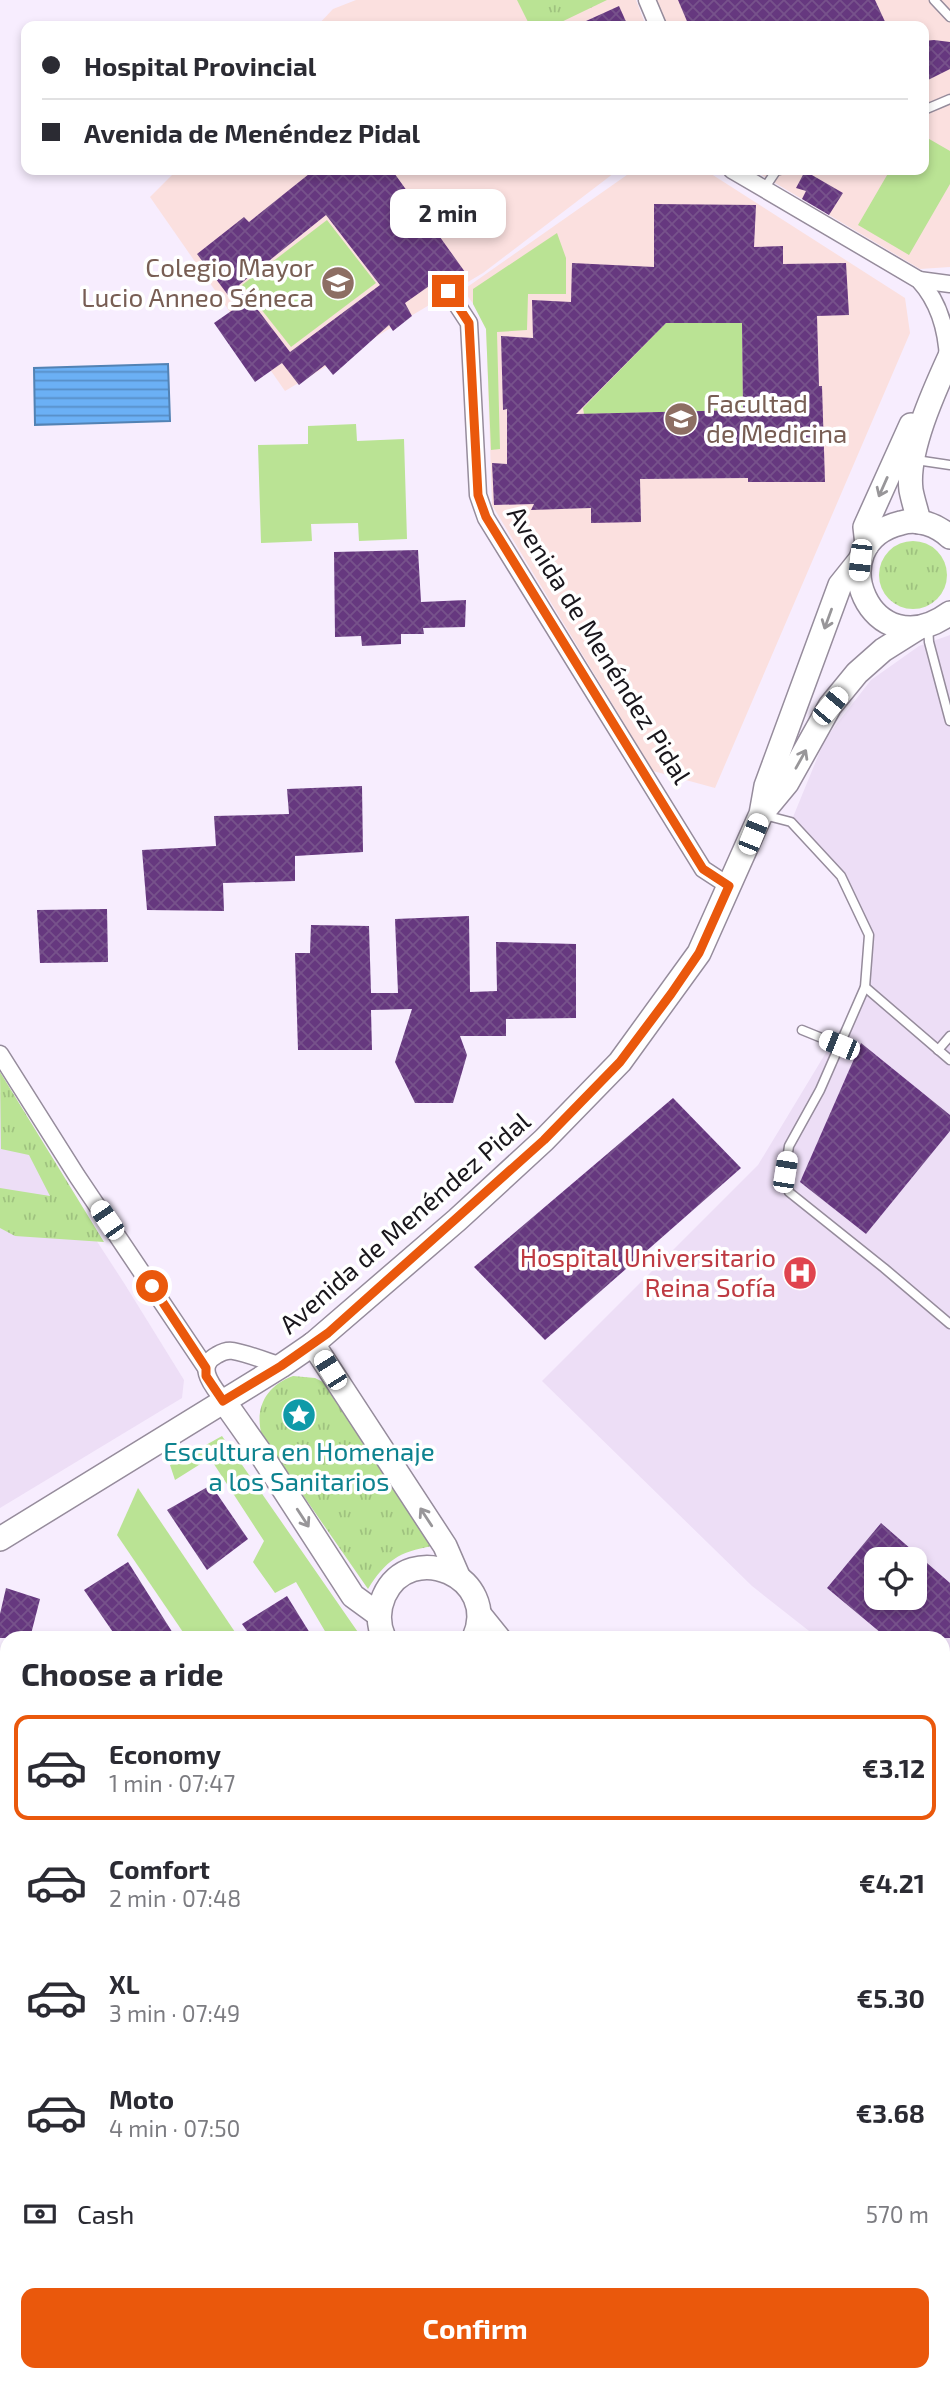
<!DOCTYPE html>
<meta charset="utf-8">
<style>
:root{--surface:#fff;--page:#f7f7f7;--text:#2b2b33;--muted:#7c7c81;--line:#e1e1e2;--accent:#ea580c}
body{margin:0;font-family:"Exo 2",sans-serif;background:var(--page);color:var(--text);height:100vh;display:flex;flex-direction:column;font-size:26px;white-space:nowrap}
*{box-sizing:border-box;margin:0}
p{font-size:23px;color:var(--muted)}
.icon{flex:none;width:38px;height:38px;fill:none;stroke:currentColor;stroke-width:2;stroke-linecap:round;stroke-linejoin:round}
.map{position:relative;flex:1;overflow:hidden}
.details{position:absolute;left:0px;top:1631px;width:950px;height:751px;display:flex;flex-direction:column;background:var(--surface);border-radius:21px 21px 0 0;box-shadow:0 4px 10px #0003}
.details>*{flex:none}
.hud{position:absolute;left:21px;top:21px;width:908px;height:154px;border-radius:14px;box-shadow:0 4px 10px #0003;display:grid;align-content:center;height:154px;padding:0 21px;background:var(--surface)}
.fabs{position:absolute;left:864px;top:1547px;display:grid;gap:14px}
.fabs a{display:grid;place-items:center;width:63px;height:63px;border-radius:14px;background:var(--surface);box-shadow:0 4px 10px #0003;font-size:35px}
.end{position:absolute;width:32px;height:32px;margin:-16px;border:9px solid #ea580c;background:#fff;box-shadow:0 0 0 4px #fff}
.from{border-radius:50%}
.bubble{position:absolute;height:49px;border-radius:14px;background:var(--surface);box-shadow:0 4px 10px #0003;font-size:23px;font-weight:700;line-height:49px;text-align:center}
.car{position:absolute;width:21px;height:42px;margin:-21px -10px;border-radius:9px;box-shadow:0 0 5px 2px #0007;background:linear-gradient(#fff 24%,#345 0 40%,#fff 0 76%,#345 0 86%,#fff 0)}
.hud b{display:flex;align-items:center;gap:24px;height:66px;font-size:26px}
.hud b+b{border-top:2px solid var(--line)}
.hud i{width:18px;height:18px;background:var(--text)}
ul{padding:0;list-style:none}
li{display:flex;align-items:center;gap:21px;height:105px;margin:0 14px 10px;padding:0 7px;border:4px solid transparent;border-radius:14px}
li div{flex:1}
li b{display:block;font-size:26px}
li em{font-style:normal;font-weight:700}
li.selected{border-color:var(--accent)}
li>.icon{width:63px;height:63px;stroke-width:1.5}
h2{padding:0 21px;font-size:32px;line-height:84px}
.pay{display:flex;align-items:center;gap:18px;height:77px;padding:0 21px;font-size:26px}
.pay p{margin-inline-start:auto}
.button{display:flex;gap:14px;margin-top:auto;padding:14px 21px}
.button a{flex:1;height:80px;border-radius:14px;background:var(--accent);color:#fff;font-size:28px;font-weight:700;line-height:80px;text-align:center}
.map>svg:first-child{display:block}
.built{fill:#eddef6;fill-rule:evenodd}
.education{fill:#fbe0df}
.grass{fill:url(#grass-tufts)}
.garden{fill:#bae394}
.water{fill:url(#water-rules);stroke:#5282b4;stroke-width:2}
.building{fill:url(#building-cross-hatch);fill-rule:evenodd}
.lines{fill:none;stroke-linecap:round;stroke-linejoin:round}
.lane-casing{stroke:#968c9c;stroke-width:11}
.street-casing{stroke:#968c9c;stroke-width:19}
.secondary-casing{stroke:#968c9c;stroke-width:26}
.lane{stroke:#fff;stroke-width:8}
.street{stroke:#fff;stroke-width:16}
.secondary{stroke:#fff;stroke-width:23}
.oneway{stroke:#989699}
.route{stroke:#ea580c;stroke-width:9}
.labels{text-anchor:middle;stroke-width:7;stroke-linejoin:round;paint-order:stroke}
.education-label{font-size:26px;fill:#785e54;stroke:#fff;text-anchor:end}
.street-label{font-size:26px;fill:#19161c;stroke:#fff}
.health-label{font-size:26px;fill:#be3a42;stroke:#fff;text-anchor:end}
.culture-label{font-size:26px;fill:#0d838f;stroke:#fff}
</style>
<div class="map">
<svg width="950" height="2381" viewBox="0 0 950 2381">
<defs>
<pattern id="grass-tufts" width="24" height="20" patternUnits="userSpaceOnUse" patternTransform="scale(1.75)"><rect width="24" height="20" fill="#bae394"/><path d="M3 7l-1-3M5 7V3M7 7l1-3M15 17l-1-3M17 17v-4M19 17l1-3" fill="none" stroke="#9fc27f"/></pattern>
<pattern id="water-rules" width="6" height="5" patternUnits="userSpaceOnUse" patternTransform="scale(1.75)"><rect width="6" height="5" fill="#6bb0f5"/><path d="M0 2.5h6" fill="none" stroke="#578ec6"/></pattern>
<pattern id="building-cross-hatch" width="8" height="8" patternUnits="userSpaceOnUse" patternTransform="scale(1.75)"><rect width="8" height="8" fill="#66387f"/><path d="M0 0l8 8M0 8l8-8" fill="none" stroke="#77528b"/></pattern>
</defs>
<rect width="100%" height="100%" fill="#f7edfe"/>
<g class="built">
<path d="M950 635V1746L943 1739V1638H818L752 1586 542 1381 758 1165 865 988 869 935 841 876 791 822 825 739 871 680 919 646ZM877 1559H915V1598H877Z"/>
<path d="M0 1092 124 1283 184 1380 182 1398 0 1508Z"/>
</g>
<g class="education">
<path d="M356 0H636L646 26H317L333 9Z"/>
<path d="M654 0H950V267L920 269 753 170H924V26H665Z"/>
<path d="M177 170H618L483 273 285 391 150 197Z"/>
<path d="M634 170H705L905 298 910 333 715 788 653 771 492 505 486 321 463 290Z"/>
</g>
<g class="grass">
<path d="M517 0H607L553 26H530Z"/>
<circle cx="913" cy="575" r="34"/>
<path d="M0 1072 104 1242 15 1236 0 1228V1188L50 1196 29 1155 1 1149Z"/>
<path d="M293 1376 315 1378 325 1383 432 1546C399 1552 386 1560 368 1589L262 1436C254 1408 266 1386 293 1376Z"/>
<path d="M7 1957V2118L0 2133V1971Z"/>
<path d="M0 2195 7 2214V2254L0 2253Z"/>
<path d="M355 2375H433L437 2381H356Z"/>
</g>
<g class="garden">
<path d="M924 136 950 151V184L909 255 858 225 890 170H924Z"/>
<path d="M327 220 376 283 291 347 242 285Z"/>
<path d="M557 233 566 258V294H528L527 330 497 332 500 449 491 450 486 329 473 304V289Z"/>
<path d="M666 323H742L743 410 584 414 583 408Z"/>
<path d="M356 424 357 441 404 439 407 539 359 541 358 523 311 524 312 541 261 543 258 445 308 444V426Z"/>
<path d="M222 1436 362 1638H329L296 1582 275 1593 253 1562 264 1541 210 1458 175 1480 170 1465Z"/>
<path d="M138 1488 239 1638H187L117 1535Z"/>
<path d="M7 1742V1787L0 1799V1751Z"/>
<path d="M519 2375H932L936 2381H520Z"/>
</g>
<path class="water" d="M168 364 170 421 35 425 34 368Z"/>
<g class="building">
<path d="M678 0H875L887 26H689Z"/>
<path d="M619 6 628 26H575Z"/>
<path d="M934 40 950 42V69L924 82V41Z"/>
<path d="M314 170H392L465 272 454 283 445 281 442 277 405 303 412 316 393 331 389 325 333 375 325 365 299 385 282 363 255 382 214 323 237 307 197 254 244 217 249 222ZM326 215 380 285 290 352 239 285Z"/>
<path d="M805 171 843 193 829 215 802 199 806 191 796 188Z"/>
<path d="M654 204 756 205 754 247 783 246V264L846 263 849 315 817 316 819 386H822L825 482H748V478L640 479 641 522 591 523V508L531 510 534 504 494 505 492 463 507 464V409L503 410 501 336 533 338 532 300 571 302 572 263 654 267ZM666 323H742L743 410 576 414Z"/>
<path d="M418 550 421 602 466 600 465 627 423 628 424 634H401V644L362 646 361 636 335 637 334 552Z"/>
<path d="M362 786 363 852 295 856V881L223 883 224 911 147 910 142 850 216 846 214 816 289 814 287 789Z"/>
<path d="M107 909 108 962 40 963 37 910Z"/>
<path d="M469 916 470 992 497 991 496 942 576 944V1018L506 1019V1036H460L467 1055 453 1103H415L395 1062 412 1009 371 1010 372 1050H298L295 953H310L311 925 369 926 371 993H398L395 919Z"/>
<path d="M861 1043 950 1115V1131L866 1234 800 1182Z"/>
<path d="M673 1098 741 1168 545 1340 474 1267Z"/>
<path d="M211 1485 248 1539 207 1570 167 1510Z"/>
<path d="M881 1523 950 1583V1638H887L827 1588ZM877 1559H915V1598H877Z"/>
<path d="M128 1562 176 1638H117L84 1590Z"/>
<path d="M6 1588 40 1599 30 1638H0V1614Z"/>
<path d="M287 1596 313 1638H252L242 1624Z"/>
</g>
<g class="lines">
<g class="lane-casing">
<g id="lane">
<path d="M934 0 950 17"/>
<path d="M924 110 950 99"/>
<path d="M764 189 776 171 780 170"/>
<path d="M916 460 950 465"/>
<path d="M928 627 929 642 950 721"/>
<path d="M764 815 791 822 841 876 869 935 865 987 820 1090 789 1146 785 1173 789 1192 884 1268 950 1324"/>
<path d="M865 987 950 1060"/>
<path d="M802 1030 839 1045"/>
<path d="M938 1050 950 1036"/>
</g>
</g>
<g class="street-casing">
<g id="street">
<path d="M647 0 658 26"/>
<path d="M732 170 919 280C940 303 947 331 948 360"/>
<path d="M919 280 950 284"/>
<path d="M448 291 469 323 478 495 486 518 703 869 729 886"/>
<path d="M0 1054 77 1176 206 1368"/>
<path d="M223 1400C213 1386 195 1367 217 1355 222 1352 228 1350 233 1351 249 1354 266 1361 281 1366"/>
<path d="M478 1607 503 1638"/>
<path d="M0 1909 7 1912"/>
<path d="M943 2185 950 2180"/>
<path d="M0 2273 7 2277"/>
<path d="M943 2330 950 2341"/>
<path d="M143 2375 147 2381"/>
</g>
</g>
<g class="secondary-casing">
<g id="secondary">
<path d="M919 522C917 512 913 501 911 490 906 452 934 391 950 356"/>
<path d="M950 537C937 525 918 518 901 523 818 543 871 671 950 613"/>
<path d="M867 545 865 527 911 425"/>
<path d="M763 812 787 783 830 706 857 673 883 650 918 628"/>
<path d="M313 1344 445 1546 458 1576"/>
<path d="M223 1400 259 1451 353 1596 379 1615"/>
<path d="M0 1539 281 1366 313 1344 457 1220 544 1140 620 1062 699 953 761 814 766 786 840 585 860 560"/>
<path d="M384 1638C378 1625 378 1610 384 1596 410 1538 501 1577 474 1638"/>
<path d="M0 2309 7 2296"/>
<path d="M481 2375 486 2381"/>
</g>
</g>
<use href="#lane" class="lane"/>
<use href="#street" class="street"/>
<use href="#secondary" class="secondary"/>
</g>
<defs><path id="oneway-shaft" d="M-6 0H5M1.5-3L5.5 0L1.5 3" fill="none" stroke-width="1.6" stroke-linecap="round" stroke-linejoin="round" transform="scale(1.75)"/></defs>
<g class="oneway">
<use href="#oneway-shaft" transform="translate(883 487) rotate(114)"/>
<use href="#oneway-shaft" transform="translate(828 619) rotate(110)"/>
<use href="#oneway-shaft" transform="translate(801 759) rotate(-61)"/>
<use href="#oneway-shaft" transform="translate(426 1517) rotate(-123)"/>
<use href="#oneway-shaft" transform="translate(303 1518) rotate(57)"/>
</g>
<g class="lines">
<path class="route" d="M152 1286 206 1368V1376L223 1401 281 1366 328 1333 544 1140 620 1062 671 994 699 953 729 886 703 869 486 517 478 495 469 323 448 291"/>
</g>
<defs>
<g id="university-disc" transform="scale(1.75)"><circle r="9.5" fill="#8d6e63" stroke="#fff"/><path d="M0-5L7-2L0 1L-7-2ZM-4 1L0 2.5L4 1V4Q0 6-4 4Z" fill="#fff"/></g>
<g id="hospital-disc" transform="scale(1.75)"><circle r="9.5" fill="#e0444e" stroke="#fff"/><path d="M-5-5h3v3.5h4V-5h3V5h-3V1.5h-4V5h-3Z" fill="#fff"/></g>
<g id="sight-disc" transform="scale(1.75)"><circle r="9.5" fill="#0f9aa8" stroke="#fff"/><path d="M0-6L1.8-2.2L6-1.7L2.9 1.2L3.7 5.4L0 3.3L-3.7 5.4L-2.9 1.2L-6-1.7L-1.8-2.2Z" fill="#fff"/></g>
</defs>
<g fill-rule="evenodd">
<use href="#university-disc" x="338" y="283"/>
<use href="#university-disc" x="681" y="419"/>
<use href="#hospital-disc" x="800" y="1273"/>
<use href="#sight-disc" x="299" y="1415"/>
</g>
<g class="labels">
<g class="education-label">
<text x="314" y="277">Colegio Mayor<tspan x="314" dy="30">Lucio Anneo Séneca</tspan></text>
<text x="706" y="413" text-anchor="start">Facultad<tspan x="706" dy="30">de Medicina</tspan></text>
</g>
<g class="street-label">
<text transform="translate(599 645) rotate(58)" y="9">Avenida de Menéndez Pidal</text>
<text transform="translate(405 1223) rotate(-41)" y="9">Avenida de Menéndez Pidal</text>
</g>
<g class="health-label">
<text x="776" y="1267">Hospital Universitario<tspan x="776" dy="30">Reina Sofía</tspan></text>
</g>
<g class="culture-label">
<text x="299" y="1461">Escultura en Homenaje<tspan x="299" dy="30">a los Sanitarios</tspan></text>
</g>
</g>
</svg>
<div class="fabs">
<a><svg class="icon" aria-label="locate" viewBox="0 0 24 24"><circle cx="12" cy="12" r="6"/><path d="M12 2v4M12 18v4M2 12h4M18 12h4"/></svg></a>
</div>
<i class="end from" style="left:152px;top:1286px"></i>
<i class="end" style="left:448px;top:291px"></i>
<div class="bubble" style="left:390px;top:189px;width:116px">2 min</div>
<i class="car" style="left:860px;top:560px;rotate:186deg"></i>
<i class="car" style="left:830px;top:706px;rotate:40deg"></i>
<i class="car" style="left:753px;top:834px;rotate:22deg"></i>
<i class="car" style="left:839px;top:1045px;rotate:292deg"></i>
<i class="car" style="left:785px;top:1172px;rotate:9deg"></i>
<i class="car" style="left:107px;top:1220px;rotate:326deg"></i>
<i class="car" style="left:330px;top:1370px;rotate:328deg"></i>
<div class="hud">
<b><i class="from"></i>Hospital Provincial</b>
<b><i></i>Avenida de Menéndez Pidal</b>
</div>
<section class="details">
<h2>Choose a ride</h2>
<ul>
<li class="selected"><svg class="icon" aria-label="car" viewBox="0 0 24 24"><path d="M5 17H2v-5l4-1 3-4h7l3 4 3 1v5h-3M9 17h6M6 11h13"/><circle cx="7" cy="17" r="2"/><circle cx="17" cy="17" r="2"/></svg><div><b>Economy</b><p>1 min · 07:47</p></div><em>€3.12</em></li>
<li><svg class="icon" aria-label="car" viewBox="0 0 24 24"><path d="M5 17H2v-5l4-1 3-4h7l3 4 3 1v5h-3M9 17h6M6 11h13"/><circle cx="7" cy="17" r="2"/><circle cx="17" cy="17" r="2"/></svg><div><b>Comfort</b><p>2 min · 07:48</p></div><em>€4.21</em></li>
<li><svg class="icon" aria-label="car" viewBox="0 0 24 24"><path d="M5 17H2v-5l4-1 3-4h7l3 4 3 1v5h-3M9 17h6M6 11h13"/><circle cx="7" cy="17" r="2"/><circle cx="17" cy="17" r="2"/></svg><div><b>XL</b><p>3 min · 07:49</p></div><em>€5.30</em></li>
<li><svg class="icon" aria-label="car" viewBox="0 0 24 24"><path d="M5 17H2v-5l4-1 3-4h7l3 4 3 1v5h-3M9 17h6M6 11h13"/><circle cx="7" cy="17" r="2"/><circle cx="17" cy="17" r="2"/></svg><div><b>Moto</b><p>4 min · 07:50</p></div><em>€3.68</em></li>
</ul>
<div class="pay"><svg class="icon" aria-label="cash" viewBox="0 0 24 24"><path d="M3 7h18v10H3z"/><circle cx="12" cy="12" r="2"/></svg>Cash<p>570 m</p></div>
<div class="button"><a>Confirm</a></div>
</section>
</div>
